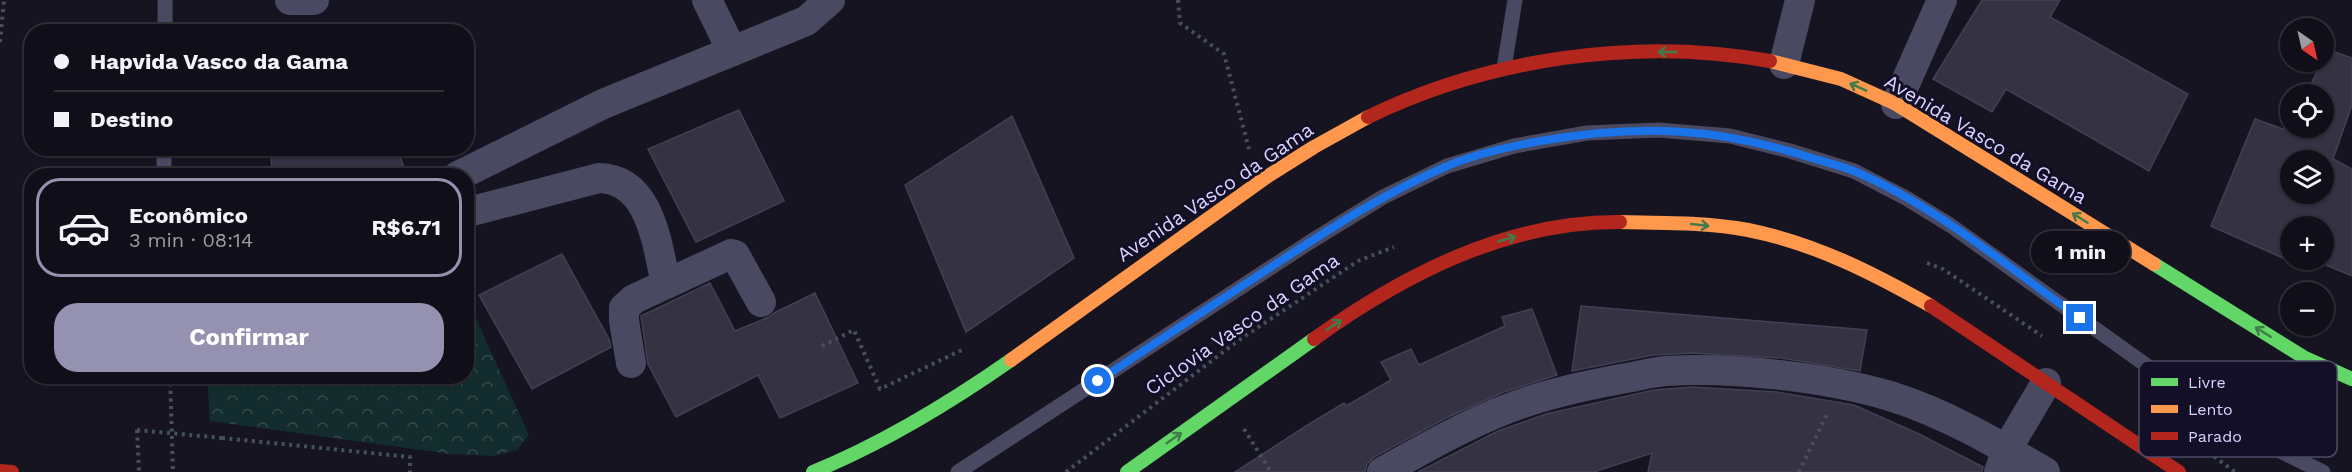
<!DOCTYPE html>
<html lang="pt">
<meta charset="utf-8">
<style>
:root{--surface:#100f19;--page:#191822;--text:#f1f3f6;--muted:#9c9ca2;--line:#302f38;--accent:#9591b1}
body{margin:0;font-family:"Work Sans",sans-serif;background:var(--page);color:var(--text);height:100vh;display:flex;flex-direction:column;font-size:22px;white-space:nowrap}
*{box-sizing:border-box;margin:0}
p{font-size:20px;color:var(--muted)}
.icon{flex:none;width:33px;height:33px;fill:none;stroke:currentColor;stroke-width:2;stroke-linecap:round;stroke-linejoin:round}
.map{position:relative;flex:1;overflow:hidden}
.side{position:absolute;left:24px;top:168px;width:450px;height:216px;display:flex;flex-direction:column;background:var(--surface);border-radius:24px;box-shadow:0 2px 4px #0004,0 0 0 2px var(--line)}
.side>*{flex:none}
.banner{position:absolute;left:24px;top:24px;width:450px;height:132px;border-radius:24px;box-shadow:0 2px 4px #0004,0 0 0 2px var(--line);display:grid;align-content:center;height:132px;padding:0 30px;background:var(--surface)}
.needle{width:39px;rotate:146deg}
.buttons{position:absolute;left:2280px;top:18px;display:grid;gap:12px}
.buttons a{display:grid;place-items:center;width:54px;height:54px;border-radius:50%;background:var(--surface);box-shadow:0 2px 4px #0004,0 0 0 2px var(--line);font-size:30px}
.end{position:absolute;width:27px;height:27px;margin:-14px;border:8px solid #1a73e8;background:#fff;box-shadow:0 0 0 3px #fff}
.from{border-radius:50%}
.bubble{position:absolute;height:42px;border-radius:21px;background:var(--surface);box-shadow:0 2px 4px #0004,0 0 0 2px var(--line);font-size:20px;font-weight:700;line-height:42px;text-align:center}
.banner b{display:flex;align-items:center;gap:21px;height:57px;font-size:22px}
.banner b+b{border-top:2px solid var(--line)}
.banner i{width:15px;height:15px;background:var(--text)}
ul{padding:10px 0 0;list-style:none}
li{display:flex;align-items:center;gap:18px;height:99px;margin:0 12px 9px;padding:0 18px;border:3px solid transparent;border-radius:24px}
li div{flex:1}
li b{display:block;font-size:22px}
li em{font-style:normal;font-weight:700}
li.active{border-color:var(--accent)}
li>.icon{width:54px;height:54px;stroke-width:1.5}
.primary-button{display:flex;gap:12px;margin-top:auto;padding:12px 30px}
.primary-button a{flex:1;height:69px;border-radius:24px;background:var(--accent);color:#fff;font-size:24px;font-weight:700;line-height:69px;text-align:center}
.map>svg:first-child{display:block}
.forest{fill:url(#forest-crowns)}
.building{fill:#343243;stroke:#433f54;stroke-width:1.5;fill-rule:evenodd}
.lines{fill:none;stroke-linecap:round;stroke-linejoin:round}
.path{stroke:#44505f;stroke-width:4;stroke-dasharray:3 4.5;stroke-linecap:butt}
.lane{stroke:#4a4962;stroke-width:15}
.street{stroke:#4a4962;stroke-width:30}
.fast{stroke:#63d668;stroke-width:14}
.slow{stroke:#ff974d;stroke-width:14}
.jam{stroke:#b3261e;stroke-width:14}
.path-bridge{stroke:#44505f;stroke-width:4;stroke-dasharray:3 4.5;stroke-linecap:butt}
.oneway{stroke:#3f7c4a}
.route{stroke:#1a73e8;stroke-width:8}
.labels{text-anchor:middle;stroke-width:6;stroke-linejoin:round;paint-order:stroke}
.street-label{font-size:20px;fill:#d9d4ff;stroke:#130f26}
.key{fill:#130f26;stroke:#4e4a67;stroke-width:1.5}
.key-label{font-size:16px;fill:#d9d4ff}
</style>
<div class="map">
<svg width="2352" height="472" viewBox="0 0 2352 472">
<defs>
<pattern id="forest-crowns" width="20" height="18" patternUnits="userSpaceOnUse" patternTransform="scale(1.5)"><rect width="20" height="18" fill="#132c2d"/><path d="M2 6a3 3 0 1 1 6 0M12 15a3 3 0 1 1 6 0" fill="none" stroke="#354a4c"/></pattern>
</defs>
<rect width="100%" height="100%" fill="#161421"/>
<path class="forest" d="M467 299 529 435 517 450 493 456 450 454 210 421 207 377 466 376Z"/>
<g class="building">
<path d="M1982 0H2060L2050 17 2188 94 2149 171 2006 89 1992 112 1933 79Z"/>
<path d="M2326 49 2352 58V105L2333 159 2352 169V276L2314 260H2324V226H2290V260H2296L2294 263 2211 226 2255 119 2291 132 2293 128H2324V94H2307L2321 62H2324ZM2290 160H2324V194H2290Z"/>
<path d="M739 110 784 201 696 242 648 149Z"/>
<path d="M1012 116 1074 258 966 332 905 185Z"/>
<path d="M271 148H397L407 176H272Z"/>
<path d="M562 254 609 339 611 347 532 389 479 295Z"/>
<path d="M710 283 735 331 769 317 774 313 815 293 858 383 780 418 758 375 676 417 648 364 641 316Z"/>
<path d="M1581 306 1867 330 1860 371 1781 358 1692 353 1653 355 1572 371Z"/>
<path d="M1532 309 1557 375 1504 392 1446 418 1374 457 1367 464 1365 472H1235L1306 426 1344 403 1346 406 1391 380 1381 362 1411 349 1419 365 1505 326 1502 317Z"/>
<path d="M1693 387 1777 392 1854 405 1919 434 1983 467 1982 472H1648L1652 453 1594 472H1418L1498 431 1546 414 1654 390Z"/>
</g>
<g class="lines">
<g class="path">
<path d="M1178 0 1180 23 1224 54 1249 149"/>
<path d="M0 42 4 0"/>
<path d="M1927 263 1943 269 2042 336"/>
<path d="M822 346 854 330 880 389 964 349"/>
<path d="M170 376 173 472"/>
<path d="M1244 429 1271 472"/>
<path d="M137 430 139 472"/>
<path d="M222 438 410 457V472"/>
<path d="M2208 452 2235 472"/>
<path d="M1066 472 1239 340 1358 261 1394 247"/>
<path d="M1799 472 1827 414"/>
</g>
<g class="lane">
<path d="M165 32V0"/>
<path d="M1504 68 1515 0"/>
<path d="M164 176V148"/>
<path d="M958 472 1310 242 1383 197 1447 166 1514 146 1587 133 1659 130 1730 136 1790 151 1854 171 1906 198 1950 225 2192 398 2262 442 2323 472"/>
</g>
<g class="street">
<path d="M290 0H314"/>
<path d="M707 0 732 51"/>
<path d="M1784 64 1800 0"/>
<path d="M1896 104 1942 0"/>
<path d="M458 176 603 104 806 21 830 0"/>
<path d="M466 211H472L599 178C651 179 657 245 666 284"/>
<path d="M631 363 624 321V308L634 299 731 254 735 255 761 302"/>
<path d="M1382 472C1427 447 1479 417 1529 401 1560 391 1593 384 1626 378 1639 376 1652 372 1666 371 1734 367 1825 377 1890 396 1945 413 1996 443 2045 472"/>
<path d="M1999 472 2007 449 2046 383"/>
</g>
<g class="fast">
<path d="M2154 264 2305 358 2352 379"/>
<path d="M813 472C884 443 948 404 1011 360"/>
<path d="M1127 472 1314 339"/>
</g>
<g class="slow">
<path d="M1770 61 1841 79 1896 104 2154 264"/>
<path d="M1620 222C1662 223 1706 222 1748 230 1814 243 1873 273 1931 306"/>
<path d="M1011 360 1265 178 1314 147 1368 117"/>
</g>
<g class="jam">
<path d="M1368 117C1489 58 1637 37 1770 61"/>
<path d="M1931 306 2179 472"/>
<path d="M1314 339C1403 275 1507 221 1620 222"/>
<path d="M0 471 12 472"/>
</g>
<path class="path-bridge" d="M137 430 222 438"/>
</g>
<defs><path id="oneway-shaft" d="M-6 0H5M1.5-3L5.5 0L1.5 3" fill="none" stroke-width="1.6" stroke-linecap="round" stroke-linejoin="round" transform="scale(1.5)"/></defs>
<g class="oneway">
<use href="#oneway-shaft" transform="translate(1667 52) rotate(-180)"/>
<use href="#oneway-shaft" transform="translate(1858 87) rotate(-156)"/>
<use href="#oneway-shaft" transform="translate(2080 218) rotate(-148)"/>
<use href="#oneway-shaft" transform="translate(1700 225) rotate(6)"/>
<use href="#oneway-shaft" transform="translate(1507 239) rotate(-16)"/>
<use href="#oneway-shaft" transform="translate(1334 325) rotate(-34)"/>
<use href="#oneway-shaft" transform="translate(2263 332) rotate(-148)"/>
<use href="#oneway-shaft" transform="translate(1174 438) rotate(-35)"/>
</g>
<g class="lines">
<path class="route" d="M1098 381C1155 343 1211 306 1268 269 1325 232 1382 194 1445 167 1474 154 1509 147 1540 141 1639 124 1716 127 1812 158 1826 162 1841 166 1854 171 1936 206 2008 267 2080 318"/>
</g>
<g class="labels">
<g class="street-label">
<text transform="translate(1986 139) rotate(31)" y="7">Avenida Vasco da Gama</text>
<text transform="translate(1215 192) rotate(-34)" y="7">Avenida Vasco da Gama</text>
<text transform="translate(1242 324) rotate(-35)" y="7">Ciclovia Vasco da Gama</text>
</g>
</g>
<rect x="2139" y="361" width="198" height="96" rx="9" class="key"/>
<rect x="2151" y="378" width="27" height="8" fill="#63d668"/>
<rect x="2151" y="405" width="27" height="8" fill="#ff974d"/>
<rect x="2151" y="432" width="27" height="8" fill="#b3261e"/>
<g class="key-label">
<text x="2188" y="388">Livre</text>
<text x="2188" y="415">Lento</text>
<text x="2188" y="442">Parado</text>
</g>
</svg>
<div class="buttons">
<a><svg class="needle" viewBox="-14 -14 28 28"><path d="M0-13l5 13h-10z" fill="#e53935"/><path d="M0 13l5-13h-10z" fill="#9c9ca2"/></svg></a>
<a><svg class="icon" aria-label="locate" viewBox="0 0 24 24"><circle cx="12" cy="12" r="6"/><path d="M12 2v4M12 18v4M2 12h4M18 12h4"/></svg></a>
<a><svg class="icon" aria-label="layers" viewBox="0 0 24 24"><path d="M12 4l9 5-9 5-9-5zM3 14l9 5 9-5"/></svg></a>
<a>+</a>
<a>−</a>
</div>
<i class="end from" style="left:1098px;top:381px"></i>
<i class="end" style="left:2080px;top:318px"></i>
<div class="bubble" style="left:2031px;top:231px;width:99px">1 min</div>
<div class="banner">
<b><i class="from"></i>Hapvida Vasco da Gama</b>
<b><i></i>Destino</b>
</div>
<section class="side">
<ul>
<li class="active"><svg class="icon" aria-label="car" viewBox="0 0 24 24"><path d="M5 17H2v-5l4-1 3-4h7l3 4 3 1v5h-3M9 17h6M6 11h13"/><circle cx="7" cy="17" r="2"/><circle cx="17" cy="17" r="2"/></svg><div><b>Econômico</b><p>3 min · 08:14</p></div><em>R$6.71</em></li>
</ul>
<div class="primary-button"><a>Confirmar</a></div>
</section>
</div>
